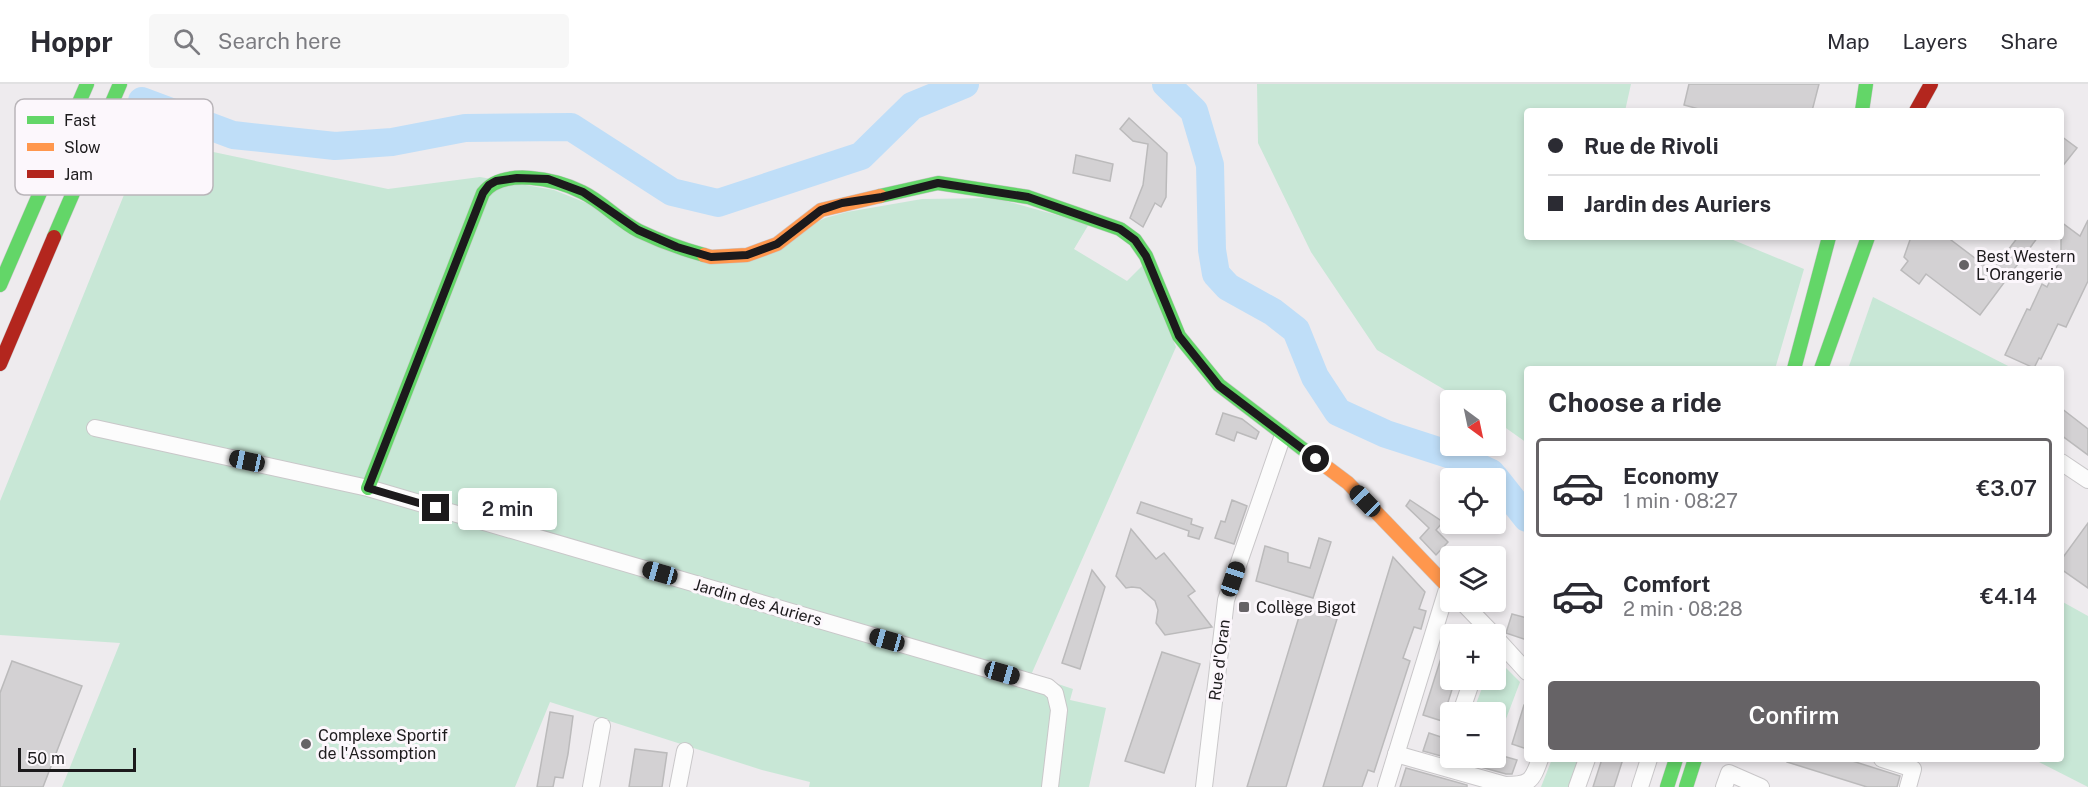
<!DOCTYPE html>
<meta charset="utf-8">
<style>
:root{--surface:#fff;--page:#f7f7f7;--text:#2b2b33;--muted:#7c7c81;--line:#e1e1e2;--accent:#666366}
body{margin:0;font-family:"Public Sans",sans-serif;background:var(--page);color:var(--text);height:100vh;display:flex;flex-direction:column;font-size:22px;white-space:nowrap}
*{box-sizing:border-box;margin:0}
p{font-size:20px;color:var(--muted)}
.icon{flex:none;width:33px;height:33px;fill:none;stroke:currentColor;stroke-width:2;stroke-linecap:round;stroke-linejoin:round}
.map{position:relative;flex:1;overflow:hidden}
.drawer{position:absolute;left:1524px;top:282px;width:540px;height:396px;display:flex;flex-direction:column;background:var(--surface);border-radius:6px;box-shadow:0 3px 9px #0003}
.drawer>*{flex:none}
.guide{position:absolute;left:1524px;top:24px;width:540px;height:132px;border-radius:6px;box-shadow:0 3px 9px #0003;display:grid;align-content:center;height:132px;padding:0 24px;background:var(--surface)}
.needle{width:39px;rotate:147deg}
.fabs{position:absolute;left:1440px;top:306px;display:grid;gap:12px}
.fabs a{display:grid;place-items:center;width:66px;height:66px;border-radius:6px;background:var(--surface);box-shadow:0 3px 9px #0003;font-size:30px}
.scale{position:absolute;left:18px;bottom:15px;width:118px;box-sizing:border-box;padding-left:6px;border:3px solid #1c1a1c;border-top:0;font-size:16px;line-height:21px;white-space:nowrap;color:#1c1a1c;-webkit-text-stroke:4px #fcf7fc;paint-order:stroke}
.end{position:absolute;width:27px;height:27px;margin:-14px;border:8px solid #1c1a1c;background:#fff;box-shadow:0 0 0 3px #fff}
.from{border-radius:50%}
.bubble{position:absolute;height:42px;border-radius:6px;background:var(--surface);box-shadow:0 3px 9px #0003;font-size:20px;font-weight:600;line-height:42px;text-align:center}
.car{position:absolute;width:18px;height:36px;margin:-18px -9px;border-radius:8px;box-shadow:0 0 4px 2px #0007;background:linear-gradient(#222 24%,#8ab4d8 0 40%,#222 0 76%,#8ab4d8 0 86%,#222 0)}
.guide b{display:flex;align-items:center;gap:21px;height:57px;font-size:22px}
.guide b+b{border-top:2px solid var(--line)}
.guide i{width:15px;height:15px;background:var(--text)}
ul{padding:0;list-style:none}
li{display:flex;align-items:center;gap:18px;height:99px;margin:0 12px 9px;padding:0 12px;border:3px solid transparent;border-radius:6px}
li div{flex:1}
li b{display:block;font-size:22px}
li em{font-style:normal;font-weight:600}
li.on{border-color:var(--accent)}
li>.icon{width:54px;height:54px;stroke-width:1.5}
h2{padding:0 24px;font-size:27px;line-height:72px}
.button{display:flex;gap:12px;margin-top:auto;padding:12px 24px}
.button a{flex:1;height:69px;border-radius:6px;background:var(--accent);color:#fff;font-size:24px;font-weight:600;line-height:69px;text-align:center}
header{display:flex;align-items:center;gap:36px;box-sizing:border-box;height:84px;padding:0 30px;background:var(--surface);border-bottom:2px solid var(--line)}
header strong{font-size:28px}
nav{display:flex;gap:33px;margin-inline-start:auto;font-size:21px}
.search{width:420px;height:54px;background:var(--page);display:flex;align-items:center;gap:15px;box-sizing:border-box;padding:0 21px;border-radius:6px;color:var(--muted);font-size:22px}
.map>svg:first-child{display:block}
.green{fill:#c8e7d6}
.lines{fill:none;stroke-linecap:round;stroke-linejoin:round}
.river{stroke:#bfdef8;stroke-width:28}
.building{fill:#d3d1d3;stroke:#bbbabb;stroke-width:1.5}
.street-casing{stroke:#c9c7c9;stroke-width:18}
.fast-casing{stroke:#c9c7c9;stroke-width:15}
.slow-casing{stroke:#c9c7c9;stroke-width:15}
.jam-casing{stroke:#c9c7c9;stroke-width:15}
.street{stroke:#fcfcfc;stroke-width:16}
.fast{stroke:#63d668;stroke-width:14}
.slow{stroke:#ff974d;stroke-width:14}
.jam{stroke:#b3261e;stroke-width:14}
.route{stroke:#1c1a1c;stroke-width:8}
.poi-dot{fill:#666366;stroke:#fcf7fc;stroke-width:2}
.labels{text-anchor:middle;stroke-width:6;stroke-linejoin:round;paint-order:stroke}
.poi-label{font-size:16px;fill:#1c1a1c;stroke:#fcf7fc;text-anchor:start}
.street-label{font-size:16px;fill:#1c1a1c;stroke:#fcf7fc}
.key{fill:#fcf7fc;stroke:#b9b5b9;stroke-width:1.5}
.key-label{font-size:16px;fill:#1c1a1c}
</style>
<header>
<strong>Hoppr</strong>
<div class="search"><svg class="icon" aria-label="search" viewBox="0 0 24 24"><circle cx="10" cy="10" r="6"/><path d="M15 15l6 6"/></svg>Search here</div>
<nav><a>Map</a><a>Layers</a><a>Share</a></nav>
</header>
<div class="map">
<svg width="2088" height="703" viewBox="0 0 2088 703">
<rect width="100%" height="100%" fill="#eeebee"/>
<g class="green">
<path d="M1257 0H1631L1625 27H1527V153H1726L1804 185 1775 285H1527V359L1496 337V316H1462L1377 266 1311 168 1258 59Z"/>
<path d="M147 54 388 105 480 93 554 106 736 179 825 134 847 128 922 115 995 114 1089 140 1074 165 1127 197 1143 181 1176 263 1031 591 1073 605 1070 616 1106 624 1089 703H809L810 698 762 686 550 618 515 703H62L120 559 0 551V417Z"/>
<path d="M1873 213 2014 285H1848Z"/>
<path d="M2061 517 2088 532V703L2033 675H2061Z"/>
<path d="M1496 574 1520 598 1498 656 1496 655V628H1473L1485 596H1496Z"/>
<path d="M1552 675H1579L1569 703H1541Z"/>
</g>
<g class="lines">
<g class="river">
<path d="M1166 0 1194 27 1210 81 1212 166 1216 190 1228 203 1273 228 1296 246 1315 293 1338 328 1386 350 1454 372 1491 389 1495 394"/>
<path d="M142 17 233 51 335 62 392 58 465 44 571 43 672 108 718 119 861 72 912 22 965 0"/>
<path d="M1496 395 1527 434"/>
</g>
</g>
<g class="building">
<path d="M1689 0H1819L1812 27H1706L1684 21Z"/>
<path d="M1129 34 1167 69 1166 113 1161 123 1155 119 1143 143 1130 134 1143 101 1148 60 1133 57 1120 45Z"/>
<path d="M2061 52 2077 64 2061 84Z"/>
<path d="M1076 71 1113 80 1110 97 1073 89Z"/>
<path d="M2088 136V197L2066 243 2058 240 2041 275 2039 274 2034 284 2005 271 2027 225 2030 226 2042 200 2047 203 2061 174V138L2080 152Z"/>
<path d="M1911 153H1947L1992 187 2018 153H2038L1980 231 1926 190 1919 200 1901 186 1908 177 1904 173Z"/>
<path d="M2061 324 2088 345V371L2061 351Z"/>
<path d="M1223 329 1242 335 1259 348 1256 355 1237 348 1234 357 1216 350Z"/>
<path d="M1232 416 1247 422 1234 460 1215 454 1221 437 1225 438Z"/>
<path d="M1410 416 1443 438 1436 446 1448 458 1436 471 1420 454 1429 444 1406 422Z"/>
<path d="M1141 418 1192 435 1191 440 1203 444 1199 455 1188 452 1189 447 1137 429Z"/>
<path d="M2088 439V504L2061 485V476Z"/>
<path d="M1131 445 1156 475 1164 469 1195 507 1188 512 1212 543 1165 551 1156 539 1158 526 1155 517 1140 504 1132 503 1126 504 1116 492Z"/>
<path d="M1319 454 1331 458 1313 514 1256 497 1265 462 1288 469V478L1310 484Z"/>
<path d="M1393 473 1425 508 1419 525 1426 527 1421 545 1414 543 1403 574 1410 577 1374 688 1368 686 1362 703H1323Z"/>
<path d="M1092 486 1105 503 1080 585 1062 579Z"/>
<path d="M1302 523 1337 535 1333 548 1286 703H1247Z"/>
<path d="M1512 530 1527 534V556L1506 549Z"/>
<path d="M1448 552 1450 553V596H1455L1442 637 1423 631Z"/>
<path d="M1162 568 1200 580 1164 689 1125 677Z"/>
<path d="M12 577 82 602 43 703H0V609Z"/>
<path d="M1524 621H1527V665L1512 660Z"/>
<path d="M550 628 573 632 568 670 563 694 555 693 553 703H537Z"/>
<path d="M1429 649 1450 656V674H1496V670L1517 676 1512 690H1506L1423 667Z"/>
<path d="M635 665 667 669 662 703H629Z"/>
<path d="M1602 675H1623L1614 703H1593Z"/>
<path d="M1788 675H1846L1900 692 1897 703H1867L1787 678Z"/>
<path d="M1406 684 1467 701V703H1400Z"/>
</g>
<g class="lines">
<g class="street-casing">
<g id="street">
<path d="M95 344 368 404 1048 603 1055 609 1059 626 1050 703"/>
<path d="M2061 378 2088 396"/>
<path d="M1462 518 1493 550"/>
<path d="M1496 554 1527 588"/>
<path d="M1461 628 1472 596"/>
<path d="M1396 670 1505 701C1529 701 1532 698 1540 675"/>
<path d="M1882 675 1913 685 1908 703"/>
<path d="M591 703 602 642"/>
<path d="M678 703 685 667"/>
<path d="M1204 703 1226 516 1283 351"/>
<path d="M1386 703 1448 502"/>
<path d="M1577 703 1587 675"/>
<path d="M1640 703 1649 675"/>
<path d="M1724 703 1729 689 1761 703"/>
</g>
</g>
<g class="fast-casing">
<g id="fast">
<path d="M1862 27 1866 0"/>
<path d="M880 112 938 99 1028 113 1120 145 1135 156 1146 172 1179 252 1219 301 1308 369"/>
<path d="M54 153 120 0"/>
<path d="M0 201 87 0"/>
<path d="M1794 285 1829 153"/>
<path d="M1821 285 1868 153"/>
<path d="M368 404 483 109C503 83 556 95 582 108 603 118 619 137 639 147 660 157 682 165 704 171"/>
<path d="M1667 703 1676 675"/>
<path d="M1686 703 1695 675"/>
</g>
</g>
<g class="slow-casing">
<g id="slow">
<path d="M704 171 711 173 747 171 777 160 821 126 880 112"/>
<path d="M1308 369 1348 399 1450 505"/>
</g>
</g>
<g class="jam-casing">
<g id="jam">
<path d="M1916 27 1931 0"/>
<path d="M0 280 54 153"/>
</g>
</g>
<use href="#street" class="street"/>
<use href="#fast" class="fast"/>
<use href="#slow" class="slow"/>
<use href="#jam" class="jam"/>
</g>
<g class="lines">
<path class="route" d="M436 424 368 404 483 109 489 101 496 97 517 94 548 95 583 108 638 146 677 163 711 173 747 171 777 160 821 126 842 119 882 113 938 99 1028 113 1120 145 1135 156 1146 172 1179 252 1219 302 1316 375"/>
</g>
<g class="poi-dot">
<circle cx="1964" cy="181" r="6"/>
<rect x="1238" y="517" width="12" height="12" rx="3"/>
<circle cx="306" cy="660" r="6"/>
</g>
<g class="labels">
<g class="poi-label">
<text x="1976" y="178">Best Western<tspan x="1976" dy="18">L'Orangerie</tspan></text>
<text x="1256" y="529">Collège Bigot</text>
<text x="318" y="657">Complexe Sportif<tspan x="318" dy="18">de l'Assomption</tspan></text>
</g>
<g class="street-label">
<text transform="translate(758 518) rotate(16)" y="6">Jardin des Auriers</text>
<text transform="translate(1219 576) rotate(-83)" y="6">Rue d'Oran</text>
</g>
</g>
<rect x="15" y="15" width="198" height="96" rx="9" class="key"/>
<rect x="27" y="32" width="27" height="8" fill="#63d668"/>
<rect x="27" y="59" width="27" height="8" fill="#ff974d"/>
<rect x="27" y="86" width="27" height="8" fill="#b3261e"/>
<g class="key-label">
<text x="64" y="42">Fast</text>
<text x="64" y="69">Slow</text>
<text x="64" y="96">Jam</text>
</g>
</svg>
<div class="fabs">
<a><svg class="needle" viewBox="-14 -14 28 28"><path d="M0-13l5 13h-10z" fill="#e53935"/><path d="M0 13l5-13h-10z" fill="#7c7c81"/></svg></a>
<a><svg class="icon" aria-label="locate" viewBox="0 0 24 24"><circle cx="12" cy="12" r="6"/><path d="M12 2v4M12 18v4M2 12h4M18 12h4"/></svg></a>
<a><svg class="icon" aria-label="layers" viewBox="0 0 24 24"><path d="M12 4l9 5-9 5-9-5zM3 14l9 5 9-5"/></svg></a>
<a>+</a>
<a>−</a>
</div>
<div class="scale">50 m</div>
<i class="end from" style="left:1316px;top:375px"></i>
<i class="end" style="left:436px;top:424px"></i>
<div class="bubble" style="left:458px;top:404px;width:99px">2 min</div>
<i class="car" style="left:247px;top:377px;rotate:282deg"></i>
<i class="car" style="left:1365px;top:417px;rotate:316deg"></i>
<i class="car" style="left:660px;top:489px;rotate:286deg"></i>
<i class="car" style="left:1233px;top:495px;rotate:19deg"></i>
<i class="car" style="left:887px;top:556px;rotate:286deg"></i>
<i class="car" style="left:1002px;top:589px;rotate:106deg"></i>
<div class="guide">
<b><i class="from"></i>Rue de Rivoli</b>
<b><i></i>Jardin des Auriers</b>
</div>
<section class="drawer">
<h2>Choose a ride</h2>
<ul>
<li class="on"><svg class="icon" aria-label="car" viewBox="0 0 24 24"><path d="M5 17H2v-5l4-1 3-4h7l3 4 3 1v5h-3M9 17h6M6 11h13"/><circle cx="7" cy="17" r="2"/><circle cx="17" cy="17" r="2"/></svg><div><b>Economy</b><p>1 min · 08:27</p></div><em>€3.07</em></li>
<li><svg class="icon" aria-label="car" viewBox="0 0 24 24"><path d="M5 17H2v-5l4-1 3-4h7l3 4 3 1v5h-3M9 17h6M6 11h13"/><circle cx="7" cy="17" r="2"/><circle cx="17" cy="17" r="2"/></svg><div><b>Comfort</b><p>2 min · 08:28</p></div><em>€4.14</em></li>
</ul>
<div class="button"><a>Confirm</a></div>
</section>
</div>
